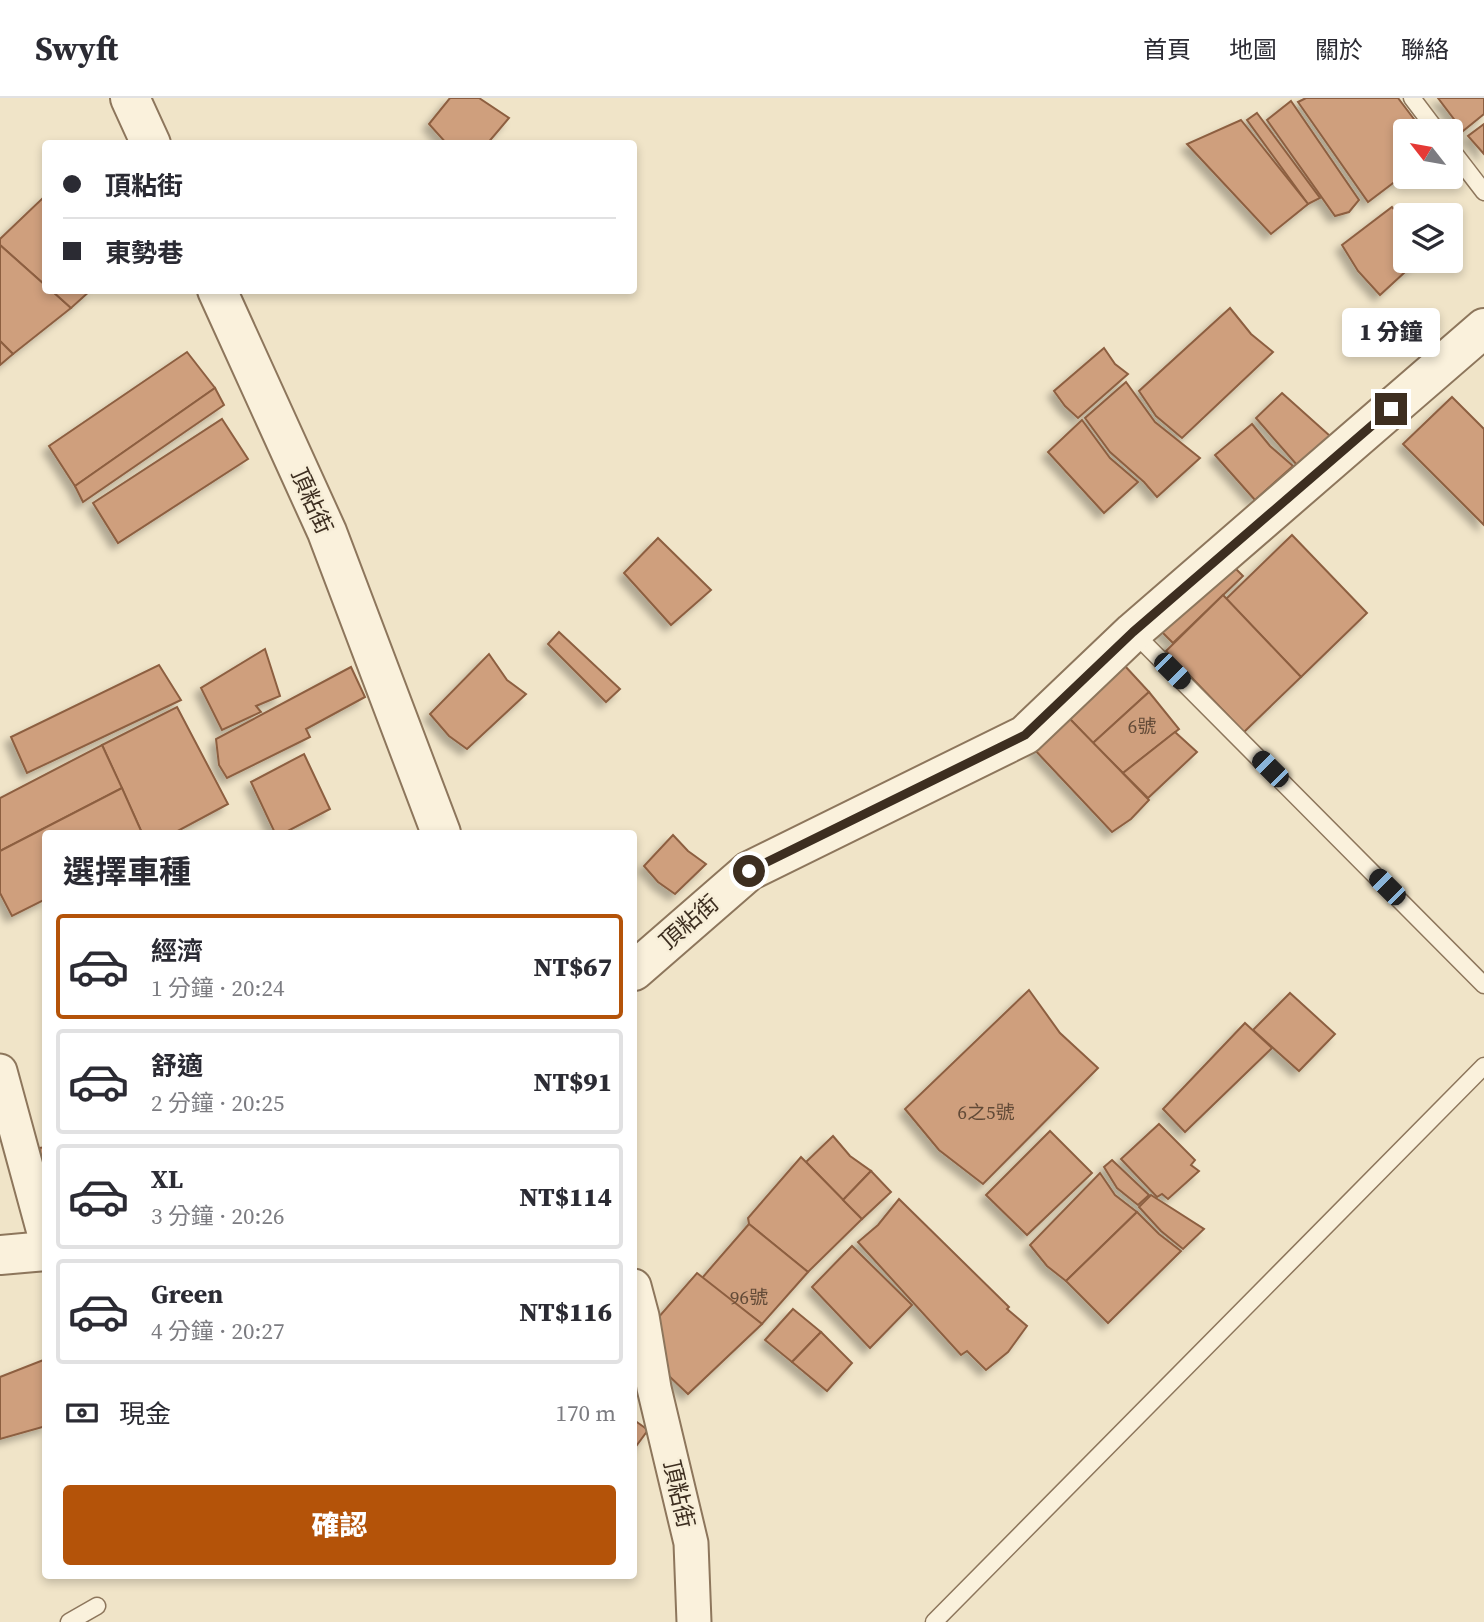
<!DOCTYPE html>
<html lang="zh-TW">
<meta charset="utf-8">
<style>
:root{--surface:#fff;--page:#f2f2f3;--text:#2b2b33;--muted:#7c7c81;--line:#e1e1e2;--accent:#b45309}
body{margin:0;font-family:"Source Serif 4","Noto Sans TC",serif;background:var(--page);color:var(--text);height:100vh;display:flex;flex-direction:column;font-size:26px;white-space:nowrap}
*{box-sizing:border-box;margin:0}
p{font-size:23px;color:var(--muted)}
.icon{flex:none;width:38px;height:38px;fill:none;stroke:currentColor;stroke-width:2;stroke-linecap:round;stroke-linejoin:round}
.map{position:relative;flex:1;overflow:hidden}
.details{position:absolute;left:42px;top:732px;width:595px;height:749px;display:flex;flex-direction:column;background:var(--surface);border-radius:7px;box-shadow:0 4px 10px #0003}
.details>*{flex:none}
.top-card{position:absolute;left:42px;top:42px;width:595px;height:154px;border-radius:7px;box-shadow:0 4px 10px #0003;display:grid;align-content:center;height:154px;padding:0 21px;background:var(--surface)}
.needle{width:46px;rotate:301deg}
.tools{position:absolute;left:1393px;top:21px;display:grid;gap:14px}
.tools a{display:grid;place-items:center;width:70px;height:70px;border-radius:7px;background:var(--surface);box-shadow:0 4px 10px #0003;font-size:35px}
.end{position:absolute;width:32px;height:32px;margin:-16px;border:9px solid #3d2e20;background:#fff;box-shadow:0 0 0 4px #fff}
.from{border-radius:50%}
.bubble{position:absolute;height:49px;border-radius:7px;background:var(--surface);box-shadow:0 4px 10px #0003;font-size:23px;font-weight:800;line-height:49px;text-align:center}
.car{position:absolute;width:21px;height:42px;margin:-21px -10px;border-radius:9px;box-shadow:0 0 5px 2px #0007;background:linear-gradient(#222 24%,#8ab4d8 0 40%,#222 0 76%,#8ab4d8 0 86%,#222 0)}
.top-card b{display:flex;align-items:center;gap:24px;height:66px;font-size:26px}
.top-card b+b{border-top:2px solid var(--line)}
.top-card i{width:18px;height:18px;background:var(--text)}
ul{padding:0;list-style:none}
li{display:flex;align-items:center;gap:21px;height:105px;margin:0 14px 10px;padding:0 7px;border:4px solid var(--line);border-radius:7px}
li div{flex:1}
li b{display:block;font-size:26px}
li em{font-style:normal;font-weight:800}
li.on{border-color:var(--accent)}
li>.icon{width:63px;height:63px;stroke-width:1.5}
h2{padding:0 21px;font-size:32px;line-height:84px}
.pay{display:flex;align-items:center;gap:18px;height:77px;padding:0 21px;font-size:26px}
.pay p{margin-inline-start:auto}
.button{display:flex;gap:14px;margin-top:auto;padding:14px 21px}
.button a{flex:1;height:80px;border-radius:7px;background:var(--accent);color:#fff;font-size:28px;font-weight:800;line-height:80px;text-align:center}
header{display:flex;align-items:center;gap:42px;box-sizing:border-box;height:98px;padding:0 35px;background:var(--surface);border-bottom:2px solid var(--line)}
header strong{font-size:33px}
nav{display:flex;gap:38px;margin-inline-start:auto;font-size:24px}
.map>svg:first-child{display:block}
.building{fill:#cf9f7d;stroke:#8d5f41;stroke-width:2;filter:url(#shadow)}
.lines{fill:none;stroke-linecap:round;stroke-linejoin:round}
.service-casing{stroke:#8d765c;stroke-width:19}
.minor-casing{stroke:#8d765c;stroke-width:37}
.tertiary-casing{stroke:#8d765c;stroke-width:42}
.service{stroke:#faf1dc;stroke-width:16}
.minor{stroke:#faf1dc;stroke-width:33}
.tertiary{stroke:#faf1dc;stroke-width:38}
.route{stroke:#3d2e20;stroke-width:9}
.labels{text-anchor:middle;stroke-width:5;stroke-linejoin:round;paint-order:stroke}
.number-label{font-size:19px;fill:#624a37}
.street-label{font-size:23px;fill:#3d2e20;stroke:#f7eed8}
</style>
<header>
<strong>Swyft</strong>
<nav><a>首頁</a><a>地圖</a><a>關於</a><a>聯絡</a></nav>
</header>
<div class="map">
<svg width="1484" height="1524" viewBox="0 0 1484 1524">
<defs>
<filter id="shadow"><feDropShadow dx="-6" dy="6" stdDeviation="3.5" flood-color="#0004"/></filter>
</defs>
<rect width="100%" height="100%" fill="#f0e4c8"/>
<g class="building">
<path d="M450 0H479L509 20 487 46H447L429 26Z"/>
<path d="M1306 0H1398L1423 33H1405V76L1368 104 1298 4Z"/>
<path d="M1438 0H1484V16L1463 33Z"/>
<path d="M1291 3 1359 102 1349 114 1335 118 1267 22Z"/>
<path d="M1257 15 1320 100 1308 106 1247 22Z"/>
<path d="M1241 22 1308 106 1271 136 1187 46Z"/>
<path d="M1484 26V56L1468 38Z"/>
<path d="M46 97V188L0 147V141Z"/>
<path d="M1392 109 1405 126V163H1417L1380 197 1358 173 1342 147Z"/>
<path d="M0 147 46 188V192H51L71 210 13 256 0 243Z"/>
<path d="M51 192H91L71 210Z"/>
<path d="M1230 210 1251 236 1273 254 1182 340 1156 318 1139 293Z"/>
<path d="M0 243 13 256 0 267Z"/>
<path d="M1104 250 1115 266 1128 276 1078 320 1065 308 1054 293Z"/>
<path d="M187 254 215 290 75 388 49 348Z"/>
<path d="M1126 284 1155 324 1200 360 1157 399 1144 384 1110 354 1085 320Z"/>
<path d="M215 290 224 307 83 404 75 388Z"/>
<path d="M1282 295 1330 338 1297 367 1256 320Z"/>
<path d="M1452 299 1484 331V427L1403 346Z"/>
<path d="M222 321 248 361 118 445 93 405Z"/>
<path d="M1082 322 1110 360 1138 384 1104 415 1048 354Z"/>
<path d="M1252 326 1270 348 1293 368 1255 402 1215 357Z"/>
<path d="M1292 437 1367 515 1301 579 1226 501Z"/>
<path d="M658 440 711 492 671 527 624 475Z"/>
<path d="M1230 465 1243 478 1173 545 1160 532Z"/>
<path d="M1223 497 1301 579 1244 634 1166 553Z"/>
<path d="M559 534 620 591 606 604 548 546Z"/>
<path d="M265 551 280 598 256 608 261 614 222 632 201 590Z"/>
<path d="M489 556 507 582 526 596 467 651 449 638 430 616Z"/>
<path d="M159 567 181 602 27 675 11 639Z"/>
<path d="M1125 568 1149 594 1093 645 1068 619Z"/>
<path d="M351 569 365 599 306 631 310 639 227 680 219 667 216 641Z"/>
<path d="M1149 594 1179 631 1123 675 1093 645Z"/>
<path d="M177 609 228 706 174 735H142L102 647Z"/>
<path d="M1068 619 1149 702 1131 721 1112 734 1033 650Z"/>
<path d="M1175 634 1197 654 1148 700 1123 675Z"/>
<path d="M102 647 122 690 0 753V700Z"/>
<path d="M304 656 330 711 284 735H275L251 684Z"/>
<path d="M122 690 142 735H46V801L12 818 0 795V753Z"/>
<path d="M673 737 688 753 706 766 675 796 658 784 644 768Z"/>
<path d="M1029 892 1060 935 1098 970 983 1086 939 1052 905 1011Z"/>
<path d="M1290 895 1335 936 1299 973 1253 932Z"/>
<path d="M1245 925 1272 950 1185 1034 1163 1011Z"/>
<path d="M1159 1026 1195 1062 1191 1067 1199 1073 1168 1101 1162 1096 1157 1099 1121 1061Z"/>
<path d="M1050 1033 1092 1075 1027 1137 986 1097Z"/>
<path d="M833 1038 850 1058 871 1073 843 1102 806 1064Z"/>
<path d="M46 1049V1080L39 1050Z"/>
<path d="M801 1059 862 1121 808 1174 749 1126 748 1120Z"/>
<path d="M1112 1062 1149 1097 1138 1107 1117 1090 1104 1069Z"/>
<path d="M871 1073 891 1094 862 1121 843 1102Z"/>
<path d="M1100 1075 1115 1097 1137 1114 1066 1183 1047 1168 1030 1147Z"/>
<path d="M1151 1097 1204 1131 1183 1151 1161 1133 1139 1109Z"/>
<path d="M899 1101 1009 1209 1007 1211 1027 1228 1008 1254 986 1272 967 1253 961 1257 858 1144 878 1127Z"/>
<path d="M1137 1114 1159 1136 1181 1153 1108 1225 1066 1183Z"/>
<path d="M749 1126 808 1174 762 1226 702 1180Z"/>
<path d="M852 1148 912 1207 870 1250 812 1189Z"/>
<path d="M697 1175 762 1226 688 1296 669 1278 657 1221Z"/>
<path d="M793 1211 821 1234 792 1264 765 1242Z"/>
<path d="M821 1234 852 1265 827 1293 792 1264Z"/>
<path d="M46 1261V1328L0 1341V1279Z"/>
<path d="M634 1322 648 1332 634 1351Z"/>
</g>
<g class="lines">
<g class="service-casing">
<g id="service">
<path d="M1412 0 1437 33"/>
<path d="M1451 51 1484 94"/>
<path d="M1133 534 1484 887"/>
<path d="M69 1524 97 1508"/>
<path d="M934 1524 1484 968"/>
</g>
</g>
<g class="minor-casing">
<g id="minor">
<path d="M0 973 46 1142"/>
<path d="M634 1188 642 1218 654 1290 691 1445 694 1524"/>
</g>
</g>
<g class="tertiary-casing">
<g id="tertiary">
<path d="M130 0 151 46"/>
<path d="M217 192 327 434 441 735"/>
<path d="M634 873 749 773 1025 637 1133 534 1484 230"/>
<path d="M0 1157 46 1153"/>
</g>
</g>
<use href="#service" class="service"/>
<use href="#minor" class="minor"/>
<use href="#tertiary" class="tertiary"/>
</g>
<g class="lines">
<path class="route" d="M749 773 1025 637 1133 534 1391 311"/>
</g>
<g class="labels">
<g class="number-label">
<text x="1142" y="635">6號</text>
<text x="986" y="1021">6之5號</text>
<text x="749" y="1206">96號</text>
</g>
<g class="street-label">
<text transform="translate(312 403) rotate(66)" y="8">頂粘街</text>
<text transform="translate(689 824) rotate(-41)" y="8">頂粘街</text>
<text transform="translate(679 1396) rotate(77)" y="8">頂粘街</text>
</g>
</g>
</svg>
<div class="tools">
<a><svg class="needle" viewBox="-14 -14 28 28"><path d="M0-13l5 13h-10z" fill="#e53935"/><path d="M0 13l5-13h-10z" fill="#7c7c81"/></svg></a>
<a><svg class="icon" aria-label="layers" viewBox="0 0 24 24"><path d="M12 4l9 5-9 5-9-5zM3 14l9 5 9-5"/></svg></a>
</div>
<i class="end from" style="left:749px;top:773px"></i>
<i class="end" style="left:1391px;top:311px"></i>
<div class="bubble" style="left:1342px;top:210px;width:98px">1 分鐘</div>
<i class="car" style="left:1172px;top:573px;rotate:135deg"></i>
<i class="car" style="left:1270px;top:671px;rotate:315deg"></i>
<i class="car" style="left:1387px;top:789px;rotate:315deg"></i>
<div class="top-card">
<b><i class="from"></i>頂粘街</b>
<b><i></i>東勢巷</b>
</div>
<section class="details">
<h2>選擇車種</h2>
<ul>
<li class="on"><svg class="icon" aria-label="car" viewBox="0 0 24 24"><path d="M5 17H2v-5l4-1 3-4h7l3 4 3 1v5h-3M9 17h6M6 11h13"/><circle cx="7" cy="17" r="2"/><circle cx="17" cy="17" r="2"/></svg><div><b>經濟</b><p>1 分鐘 · 20:24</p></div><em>NT$67</em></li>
<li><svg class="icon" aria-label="car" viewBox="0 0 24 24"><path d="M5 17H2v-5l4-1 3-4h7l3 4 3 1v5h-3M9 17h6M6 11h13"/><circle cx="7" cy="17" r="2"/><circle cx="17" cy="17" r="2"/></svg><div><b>舒適</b><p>2 分鐘 · 20:25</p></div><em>NT$91</em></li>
<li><svg class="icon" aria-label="car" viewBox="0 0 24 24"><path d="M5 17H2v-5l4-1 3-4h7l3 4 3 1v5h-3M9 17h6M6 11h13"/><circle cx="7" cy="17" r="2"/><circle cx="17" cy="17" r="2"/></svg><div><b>XL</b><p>3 分鐘 · 20:26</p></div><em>NT$114</em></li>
<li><svg class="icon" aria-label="car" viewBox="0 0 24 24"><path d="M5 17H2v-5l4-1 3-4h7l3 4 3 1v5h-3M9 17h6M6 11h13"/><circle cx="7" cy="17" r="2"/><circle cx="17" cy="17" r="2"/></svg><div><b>Green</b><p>4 分鐘 · 20:27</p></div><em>NT$116</em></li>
</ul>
<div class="pay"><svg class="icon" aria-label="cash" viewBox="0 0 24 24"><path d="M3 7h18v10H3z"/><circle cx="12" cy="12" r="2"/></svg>現金<p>170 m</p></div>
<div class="button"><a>確認</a></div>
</section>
</div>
